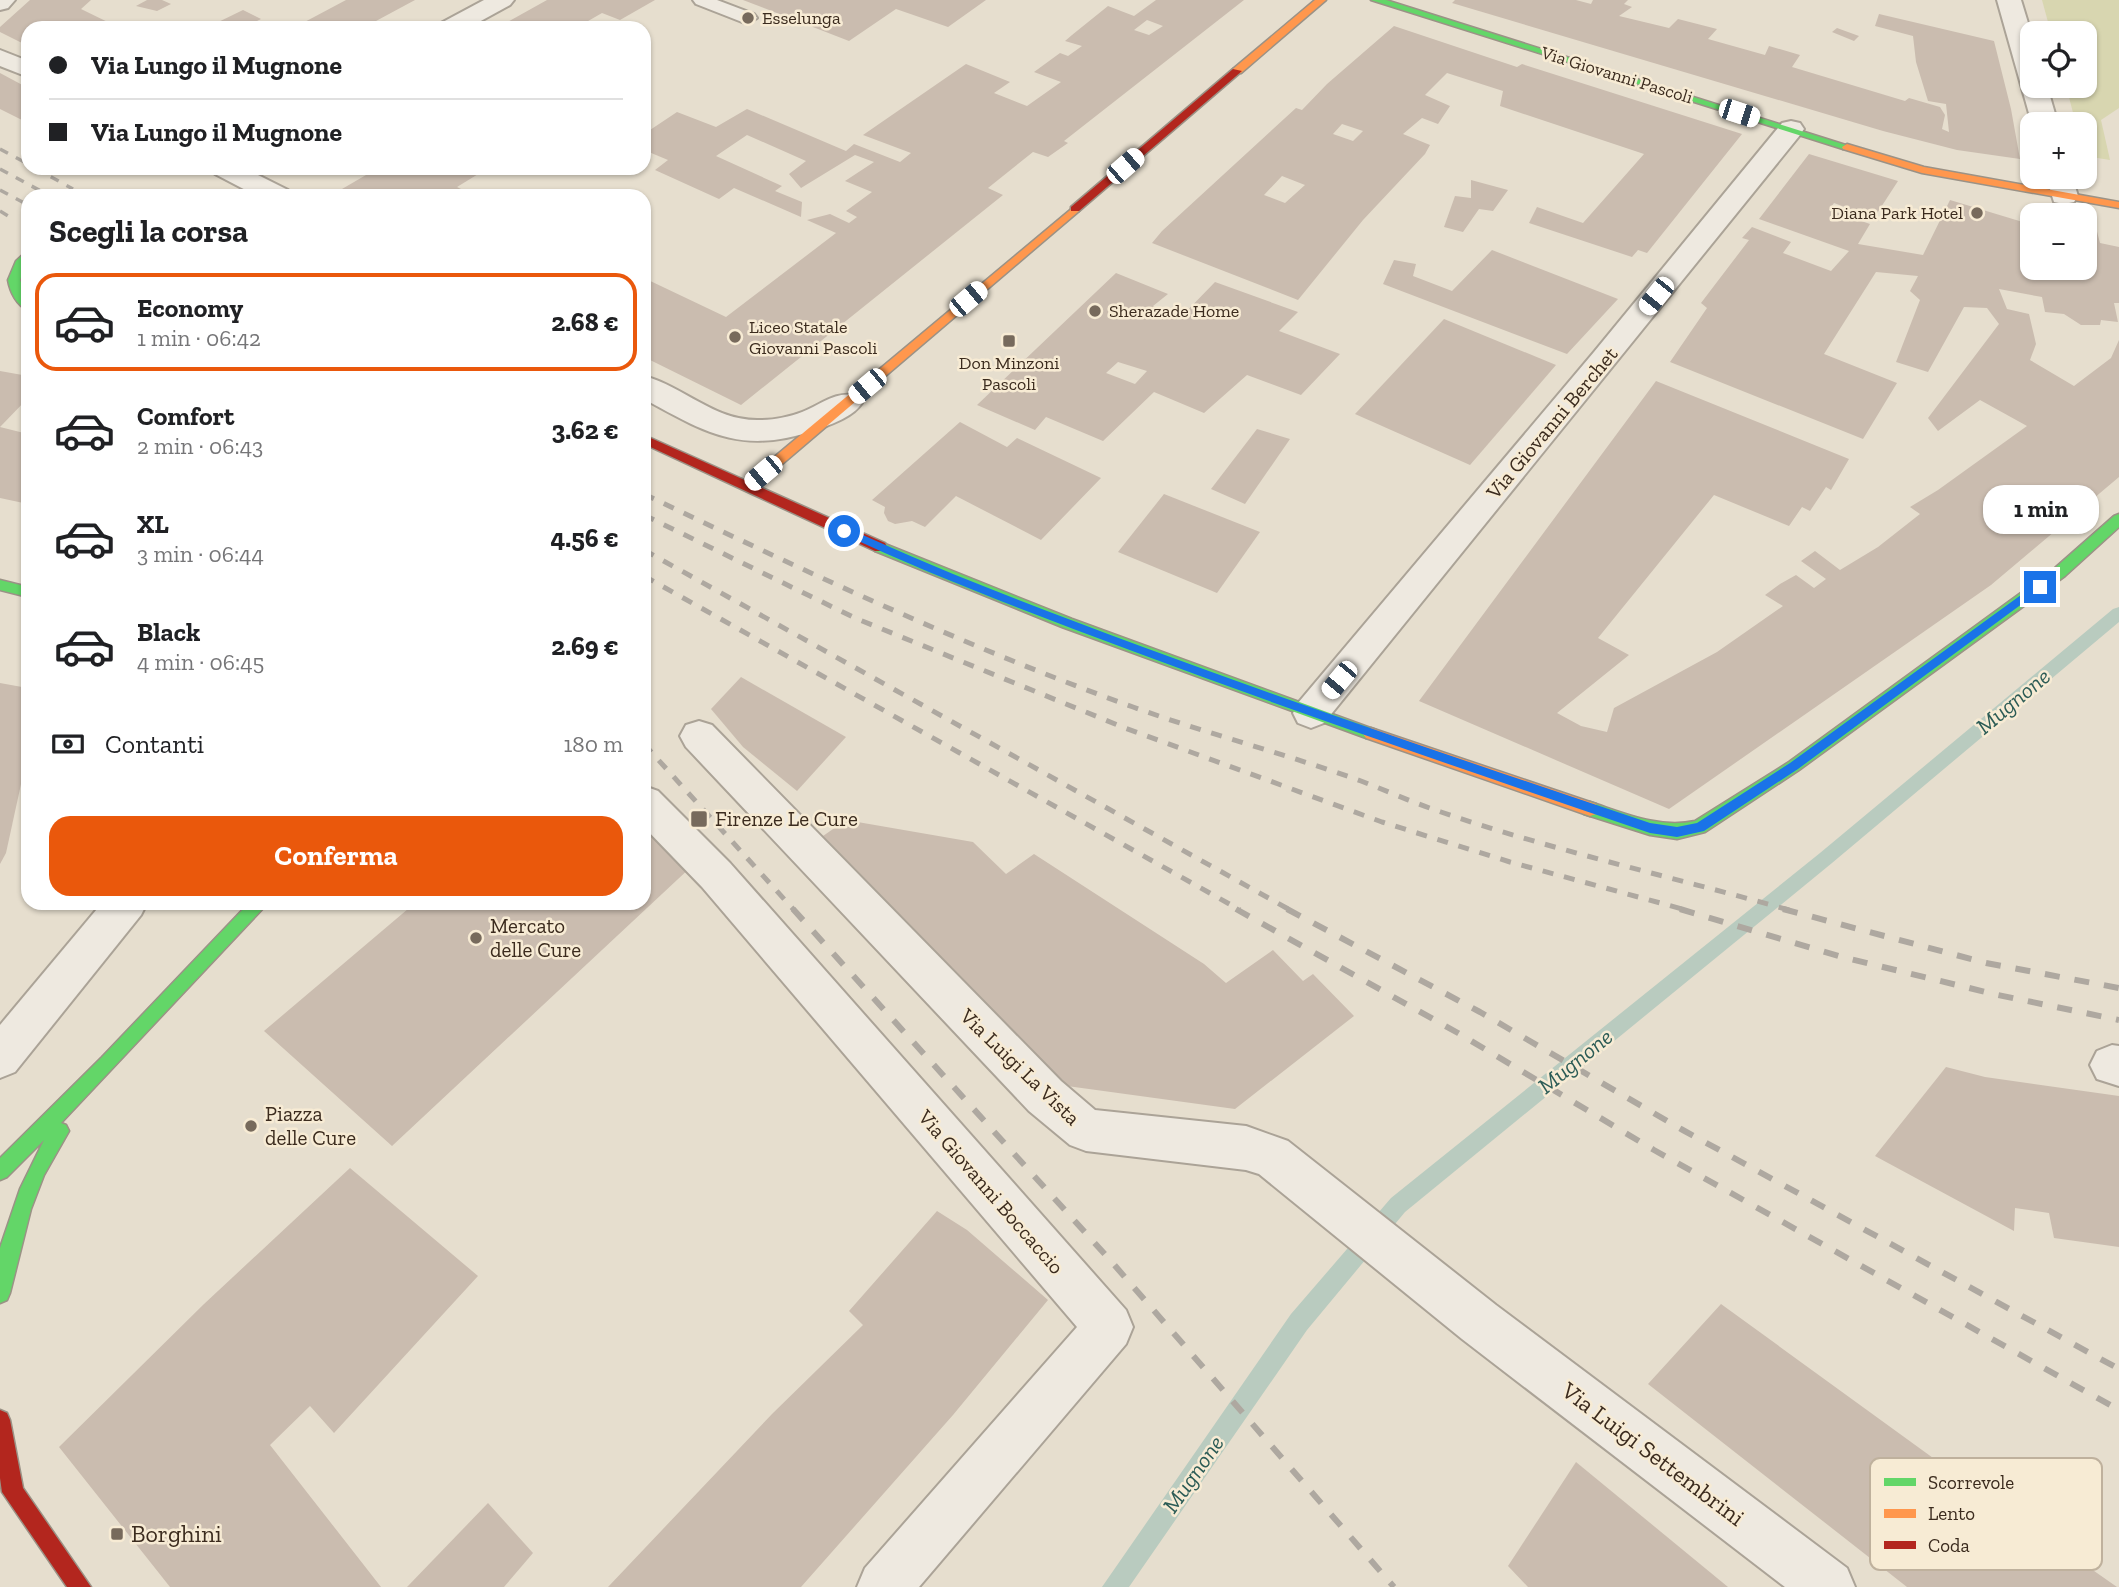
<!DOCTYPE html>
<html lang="it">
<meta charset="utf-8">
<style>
:root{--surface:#fff;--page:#f2f2f2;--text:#202124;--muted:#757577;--line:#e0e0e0;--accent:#ea580c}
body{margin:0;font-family:"Zilla Slab",serif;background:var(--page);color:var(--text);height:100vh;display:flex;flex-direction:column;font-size:26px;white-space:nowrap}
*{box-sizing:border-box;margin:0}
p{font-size:23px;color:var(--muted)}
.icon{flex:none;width:38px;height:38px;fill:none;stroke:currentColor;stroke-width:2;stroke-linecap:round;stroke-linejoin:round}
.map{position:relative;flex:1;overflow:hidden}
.panel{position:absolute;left:21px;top:189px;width:630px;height:721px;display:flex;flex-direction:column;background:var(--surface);border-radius:21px;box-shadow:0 2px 5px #0004}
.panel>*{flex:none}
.top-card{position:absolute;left:21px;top:21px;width:630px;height:154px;border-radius:21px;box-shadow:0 2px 5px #0004;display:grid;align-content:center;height:154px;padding:0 28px;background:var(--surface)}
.controls{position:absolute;left:2020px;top:21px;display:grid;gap:14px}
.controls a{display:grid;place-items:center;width:77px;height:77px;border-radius:14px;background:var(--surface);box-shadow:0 2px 5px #0004;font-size:35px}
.end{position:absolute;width:32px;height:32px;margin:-16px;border:9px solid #1a73e8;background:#fff;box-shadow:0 0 0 4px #fff}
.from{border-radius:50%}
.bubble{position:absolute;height:49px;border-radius:21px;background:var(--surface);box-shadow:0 2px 5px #0004;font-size:23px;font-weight:800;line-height:49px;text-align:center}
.car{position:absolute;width:21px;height:42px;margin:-21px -10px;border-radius:9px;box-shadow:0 0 5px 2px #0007;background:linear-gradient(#fff 24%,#345 0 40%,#fff 0 76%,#345 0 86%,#fff 0)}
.top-card b{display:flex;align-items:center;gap:24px;height:66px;font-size:26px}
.top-card b+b{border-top:2px solid var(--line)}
.top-card i{width:18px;height:18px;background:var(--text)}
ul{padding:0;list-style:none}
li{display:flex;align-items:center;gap:21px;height:98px;margin:0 14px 10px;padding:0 14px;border:4px solid transparent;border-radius:21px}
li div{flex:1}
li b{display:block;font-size:26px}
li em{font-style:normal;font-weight:800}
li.current{border-color:var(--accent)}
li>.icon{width:63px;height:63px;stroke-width:1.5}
h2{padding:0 28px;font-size:32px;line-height:84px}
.pay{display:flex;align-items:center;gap:18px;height:77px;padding:0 28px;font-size:26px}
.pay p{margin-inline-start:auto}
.cta{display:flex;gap:14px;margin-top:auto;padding:14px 28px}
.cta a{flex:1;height:80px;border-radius:21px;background:var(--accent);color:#fff;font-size:28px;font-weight:800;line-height:80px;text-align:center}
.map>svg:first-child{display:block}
.green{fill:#d8d6b0}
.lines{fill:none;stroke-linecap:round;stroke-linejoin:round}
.stream{fill:#b9cbbf;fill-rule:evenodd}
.building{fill:#cabcaf;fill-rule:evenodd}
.lane-casing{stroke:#aba397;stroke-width:4}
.street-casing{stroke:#aba397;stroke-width:4}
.fast-casing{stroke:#9b9286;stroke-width:3}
.slow-casing{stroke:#9b9286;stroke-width:3}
.jam-casing{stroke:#9b9286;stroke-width:3}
.lane{fill:#eee9e0;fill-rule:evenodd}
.street{fill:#eee9e0;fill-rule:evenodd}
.fast{fill:#63d668;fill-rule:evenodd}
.slow{fill:#ff974d;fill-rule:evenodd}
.jam{fill:#b3261e;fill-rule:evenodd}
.rail-far2{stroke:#aea8a0;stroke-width:3.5;stroke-dasharray:9 9;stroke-linecap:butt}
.rail-far1{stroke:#aea8a0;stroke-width:5;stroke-dasharray:11 11;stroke-linecap:butt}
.rail{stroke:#aea8a0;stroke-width:6;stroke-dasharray:15 15;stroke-linecap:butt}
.route{fill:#1a73e8}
.poi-dot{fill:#776a5c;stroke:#f7ebd4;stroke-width:2.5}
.labels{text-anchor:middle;stroke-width:5;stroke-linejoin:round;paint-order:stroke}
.far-poi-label{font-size:18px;fill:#3b2b1e;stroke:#f7ebd4;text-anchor:start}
.far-street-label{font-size:18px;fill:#3b2b1e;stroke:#f7ebd4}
.street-label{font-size:21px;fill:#3b2b1e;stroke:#f7ebd4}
.poi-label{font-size:21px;fill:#3b2b1e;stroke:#f7ebd4;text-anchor:start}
.water-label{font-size:23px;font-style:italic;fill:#2c5c56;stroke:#f7ebd4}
.near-street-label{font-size:24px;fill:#3b2b1e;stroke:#f7ebd4}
.near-poi-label{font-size:24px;fill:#3b2b1e;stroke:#f7ebd4;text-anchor:start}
.key{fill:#f7ebd4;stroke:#bfb19d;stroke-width:2}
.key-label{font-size:19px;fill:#3b2b1e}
</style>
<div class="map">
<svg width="2119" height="1587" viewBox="0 0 2119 1587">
<rect width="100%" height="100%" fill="#e6dece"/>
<path class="green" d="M2042 0H2119V108L2101 120 2110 160 2085 156 2084 124H2076L2066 86H2084V33H2051Z"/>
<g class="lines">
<path class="stream" d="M2119 607V622L1832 863 1405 1212 1307 1330 1129 1587H1102L1291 1314 1391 1198 1820 853 2113 609Z"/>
</g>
<g class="building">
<path d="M30 0H91L81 9 120 28H28V46L0 32V27Z"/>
<path d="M147 0H162L171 4 157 11 136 6Z"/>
<path d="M346 0H415L376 21 391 28H305L299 25Z"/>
<path d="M547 0H655L620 20 602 13 576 28H497Z"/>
<path d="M743 0H986L948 27 896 9 849 41Z"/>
<path d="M1156 0H1244L1064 141 1068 143 1048 157 1033 152 988 188 1003 195 741 405 644 357V278L726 317 836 233 807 220 830 214 849 223 857 217 846 211 872 192 845 181 874 162 855 155 801 188 789 174 806 161 747 135 716 156 782 186 775 191 802 202 801 217 734 188 719 199 655 170 668 160 644 150V134L677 112 716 127 747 109 846 151 854 144 900 162 911 153 863 135 966 64 1010 82 994 93 1027 106 1061 82 1034 72 1060 53 1068 56 1082 46 1065 41 1072 35 1108 6 1134 16ZM1147 20 1163 26 1149 35 1134 30Z"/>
<path d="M1455 0H1576L1591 4 1593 0H1628L1624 4 1632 7 1619 16 1669 28 1678 19 1717 29 1708 39 1765 55 1769 46 1800 55 1792 67 1905 101 1909 98 1940 107 1945 115 1942 129 1949 132 1946 104 1928 101 1916 62 1913 36 1875 26 1879 14 1994 41 2011 109 2020 159 1957 150 1883 131 1452 3Z"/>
<path d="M243 10 261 19 243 28H206Z"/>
<path d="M1394 26 1517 67 1522 64 1742 134 1647 253 1638 250 1632 257 1529 223 1537 207 1583 223 1644 154 1500 106 1503 91 1447 73 1425 95 1450 106 1438 124 1422 118 1403 134 1430 145 1425 154 1363 220 1298 300 1152 243 1162 231 1296 108 1302 110 1327 84ZM1342 124 1363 131 1353 141 1333 134ZM1282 176 1305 185 1285 203 1264 195Z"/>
<path d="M1837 28 1859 36 1854 41 1832 32Z"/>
<path d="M0 73 28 88V123L0 109Z"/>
<path d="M1809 154 1898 181 1874 218 1834 203 1829 210 1870 224 1858 244 1923 255 1950 200 2026 223 2024 210 2052 214 2032 215V268H2084V218L2094 220 2100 243 2119 247V303H2114L2118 322 2101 320 2100 325H2081L2064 314 2045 312 2042 297 1999 289 2007 309 2029 314 2036 344 2030 360 2074 386 2111 358 2119 340V477L1991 585 1669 809 1419 701 1656 381 1849 459 1831 490 1826 487 1810 511 1802 507 1789 526 1714 495 1598 638 1629 655 1557 713 1581 726 1607 732 1614 708 1717 652 1783 606 1765 595 1780 584 1796 575 1814 588 1826 579 1801 561 1815 551 1840 570 1878 547 1920 514 1910 507 1938 490 2027 426 1980 400 1938 431 1928 418 1999 324 1987 308 1964 307 1928 372 1896 362 1920 300 1910 291 1918 276 1876 272 1824 354 1897 383 1863 439 1670 362 1707 308 1701 303 1749 240 1742 238 1752 227 1791 242 1783 253 1831 271 1849 251 1759 219Z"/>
<path d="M378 168H488L457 187 475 196H330Z"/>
<path d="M1471 180 1508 190 1493 211 1479 209 1463 232 1444 227 1455 196 1471 198Z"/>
<path d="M1492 250 1618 299 1567 354 1383 284 1394 260 1416 264 1413 276 1452 291Z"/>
<path d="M1116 273 1168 294 1153 306 1180 318 1215 282 1298 312 1279 331 1340 354 1301 395 1247 375 1204 413 1154 392 1103 441 1046 417 1035 430 977 405ZM1118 362 1147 371 1135 384 1106 373Z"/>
<path d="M1444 319 1556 365 1470 465 1355 414Z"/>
<path d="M0 371 28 376V398L0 427Z"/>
<path d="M960 422 1007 447 1017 438 1101 478 1041 540 956 496 925 527 912 521 895 524 888 521 884 513 885 507 872 500Z"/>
<path d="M0 427 28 434V504L0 498Z"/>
<path d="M1257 429 1290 439 1245 504 1211 489Z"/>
<path d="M1164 494 1260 532 1217 593 1118 552Z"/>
<path d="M741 677 846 737 797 791 743 747 711 709Z"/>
<path d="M0 683 22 687 28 694V752L6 853 0 864Z"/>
<path d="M846 820 973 842 1006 874 1034 854 1204 964 1226 983 1273 950 1303 981 1313 974 1354 1016 1235 1109 1067 1086 823 836Z"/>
<path d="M644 831 692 866 392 1146 264 1031 415 903H644Z"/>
<path d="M1946 1067 1985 1077 2119 1096V1247L2054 1238 2049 1213 2015 1208 2014 1231 1875 1156Z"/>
<path d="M350 1168 478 1276 334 1433 310 1406 270 1445 381 1587H170L59 1447 204 1304Z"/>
<path d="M937 1211 967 1230 1048 1300 953 1415 801 1587H608L772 1414 863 1325 849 1311Z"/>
<path d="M1721 1304 1951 1471 2117 1587H1907L1648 1384Z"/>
<path d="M1576 1462 1728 1587H1528L1508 1566Z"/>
<path d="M488 1503 533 1553 504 1587H407Z"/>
</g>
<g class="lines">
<g class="lane-casing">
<path id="lane" d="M693 0H717L754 14 757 18 748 23 742 22 696 4Z"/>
</g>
<g class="street-casing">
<g id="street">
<path d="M0 0H15L8 8 0 10Z"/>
<path d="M484 0H514L510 5 468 28H438L441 23Z"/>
<path d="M1997 0H2021L2032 36V86H2047L2058 124H2032Z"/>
<path d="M0 50 28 61V77L0 66Z"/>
<path d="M1791 121 1800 123 1804 129 1800 135 1324 723 1311 728 1298 723 1293 713 1298 703 1594 352 1782 123Z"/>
<path d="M211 168H244L288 190 292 196H257L215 174Z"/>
<path d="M2046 177H2072L2078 196 2074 202 2064 204 2054 202Z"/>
<path d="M644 376C685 387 714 421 759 420 774 420 789 417 802 412 821 405 836 390 857 396L862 403C853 417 832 424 816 430 742 455 708 434 644 399Z"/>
<path d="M699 721 712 725 1061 1081 1095 1110 1246 1126 1288 1141 1496 1305 1847 1568 1855 1587H1785L1462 1339 1259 1174 1246 1170 1086 1151 1070 1145 1029 1111 686 747 680 736 686 725Z"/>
<path d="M644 786 658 791 730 863 1126 1310 1133 1327 1126 1344 919 1587H857L865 1568 1077 1327 702 887 644 827Z"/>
<path d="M102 903H147L141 915 15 1072 0 1078V1025Z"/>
<path d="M2112 1045 2119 1046V1086L2097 1079 2090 1065 2097 1051Z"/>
</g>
</g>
<g class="fast-casing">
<g id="fast">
<path d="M1371 0H1386L1852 147 1843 149Z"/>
<path d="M28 250V261L20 280 28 299V310C17 306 10 292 8 280L16 261Z"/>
<path d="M2119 514V527L2065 576 1799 770 1705 832 1677 839 1650 835 1584 814 1582 809 1584 804 1590 802C1624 813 1659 829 1695 821L1789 762 2055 568 2114 516Z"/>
<path d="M880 542 1072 619 1376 730 1379 734 1376 738H1366L1062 627 875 551 873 547 875 543Z"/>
<path d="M0 580 28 587V597L0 590Z"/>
<path d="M249 903H268L61 1123 66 1125 69 1131 44 1175 31 1209 10 1293 7 1300 0 1303V1248L20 1189 44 1140 7 1177 0 1180V1158L102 1057Z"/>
</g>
</g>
<g class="slow-casing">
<g id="slow">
<path d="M1315 0H1326L1241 73H1233V69Z"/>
<path d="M1847 144 1924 167 2119 202V208L1922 173 1843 149 1842 147Z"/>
<path d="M1075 206 1079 207V211L753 489H743V483Z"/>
<path d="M1371 728 1596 804 1598 809 1596 814 1590 816 1366 738 1363 734 1366 730Z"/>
</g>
</g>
<g class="jam-casing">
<g id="jam">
<path d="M1233 69 1242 71 1079 211H1071V207Z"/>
<path d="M644 435 885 543 887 547 885 551H875L644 444Z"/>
<path d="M0 1410 7 1413 10 1420 23 1488 91 1587H67L2 1492 0 1478Z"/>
</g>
</g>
<use href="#lane" class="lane"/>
<use href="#street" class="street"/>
<use href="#fast" class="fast"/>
<use href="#slow" class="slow"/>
<use href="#jam" class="jam"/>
<g class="rail-far2">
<path d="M0 149 28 164"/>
<path d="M35 168 73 189"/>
<path d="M0 169 50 196"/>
<path d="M0 190 28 205"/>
<path d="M0 211 15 220"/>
</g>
<g class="rail-far1">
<path d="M644 494C804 571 966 647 1133 707 1208 734 1286 754 1361 781 1387 791 1414 803 1441 812 1555 851 1673 877 1789 910"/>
<path d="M644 515 855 618 1125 728 1382 822 1510 862 1686 910"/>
<path d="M644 550 1290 910"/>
<path d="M644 576 1240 910"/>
<path d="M644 744 794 910"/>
</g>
<g class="rail">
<path d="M793 909 1110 1260 1394 1587"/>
<path d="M1236 909 1458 1033 1654 1150 2119 1410"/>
<path d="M1287 909 1480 1012 1681 1129 2119 1369"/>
<path d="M1680 909 1842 957 1998 995 2119 1020"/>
<path d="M1783 909 1986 963 2119 988"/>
</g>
</g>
<path class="route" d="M841 528H848C944 573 1044 610 1143 647 1311 709 1480 766 1650 823L1677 827 1697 823 1790 763 2036 584H2043L2045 587 1798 769 1704 831 1677 837 1650 833C1477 774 1306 716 1135 652 1036 615 937 578 841 533Z"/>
<g class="poi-dot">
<circle cx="748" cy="18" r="7"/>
<circle cx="1977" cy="213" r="7"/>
<circle cx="1095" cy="311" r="7"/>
<circle cx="735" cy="337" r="7"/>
<rect x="1002" y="334" width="14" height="14" rx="3.5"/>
<rect x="690" y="810" width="18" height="18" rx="3.5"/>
<circle cx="476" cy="938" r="7"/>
<circle cx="251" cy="1126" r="7"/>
<rect x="110" y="1527" width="14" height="14" rx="3.5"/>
</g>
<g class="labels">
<g class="far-poi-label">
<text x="762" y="24">Esselunga</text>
<text x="1963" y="219" text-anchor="end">Diana Park Hotel</text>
<text x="1109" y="317">Sherazade Home</text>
<text x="749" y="333">Liceo Statale<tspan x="749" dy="21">Giovanni Pascoli</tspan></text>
<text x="1009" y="369" text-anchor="middle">Don Minzoni<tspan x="1009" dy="21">Pascoli</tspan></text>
</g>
<g class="far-street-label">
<text transform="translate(1617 75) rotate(17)" y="6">Via Giovanni Pascoli</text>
</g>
<g class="street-label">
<text transform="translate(1552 423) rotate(-50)" y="7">Via Giovanni Berchet</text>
<text transform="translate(1020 1067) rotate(44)" y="7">Via Luigi La Vista</text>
<text transform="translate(991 1192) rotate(49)" y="7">Via Giovanni Boccaccio</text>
</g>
<g class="poi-label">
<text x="715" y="826">Firenze Le Cure</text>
<text x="490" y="933">Mercato<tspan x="490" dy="24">delle Cure</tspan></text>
<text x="265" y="1121">Piazza<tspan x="265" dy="24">delle Cure</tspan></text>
</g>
<g class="water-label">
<text transform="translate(2013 701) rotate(-40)" y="8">Mugnone</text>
<text transform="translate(1575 1061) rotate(-39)" y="8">Mugnone</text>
<text transform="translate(1193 1474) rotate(-55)" y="8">Mugnone</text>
</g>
<g class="near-street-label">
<text transform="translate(1653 1454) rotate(37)" y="8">Via Luigi Settembrini</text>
</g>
<g class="near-poi-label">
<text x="131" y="1542">Borghini</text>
</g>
</g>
<rect x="1870" y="1458" width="232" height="112" rx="10" class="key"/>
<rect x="1884" y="1478" width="32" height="8" fill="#63d668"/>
<rect x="1884" y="1509" width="32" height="9" fill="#ff974d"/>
<rect x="1884" y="1541" width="32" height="8" fill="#b3261e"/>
<g class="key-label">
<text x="1928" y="1489">Scorrevole</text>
<text x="1928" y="1520">Lento</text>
<text x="1928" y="1552">Coda</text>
</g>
</svg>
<div class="controls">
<a><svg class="icon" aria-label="locate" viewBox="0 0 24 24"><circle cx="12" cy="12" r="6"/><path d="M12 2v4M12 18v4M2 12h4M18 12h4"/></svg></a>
<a>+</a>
<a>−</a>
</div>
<i class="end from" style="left:844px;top:531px"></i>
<i class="end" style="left:2040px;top:587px"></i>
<div class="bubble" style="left:1983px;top:485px;width:116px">1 min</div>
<i class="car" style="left:1739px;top:113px;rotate:108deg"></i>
<i class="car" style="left:1125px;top:166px;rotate:49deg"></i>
<i class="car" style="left:1656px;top:296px;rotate:219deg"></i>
<i class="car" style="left:968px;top:299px;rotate:50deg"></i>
<i class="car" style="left:867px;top:386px;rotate:230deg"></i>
<i class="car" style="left:763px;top:473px;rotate:230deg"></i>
<i class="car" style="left:1339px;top:680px;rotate:220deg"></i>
<div class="top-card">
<b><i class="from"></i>Via Lungo il Mugnone</b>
<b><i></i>Via Lungo il Mugnone</b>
</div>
<section class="panel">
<h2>Scegli la corsa</h2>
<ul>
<li class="current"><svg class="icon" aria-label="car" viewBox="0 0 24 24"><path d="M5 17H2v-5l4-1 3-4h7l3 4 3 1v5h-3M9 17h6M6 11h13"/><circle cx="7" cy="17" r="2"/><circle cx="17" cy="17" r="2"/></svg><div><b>Economy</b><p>1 min · 06:42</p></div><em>2.68 €</em></li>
<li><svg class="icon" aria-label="car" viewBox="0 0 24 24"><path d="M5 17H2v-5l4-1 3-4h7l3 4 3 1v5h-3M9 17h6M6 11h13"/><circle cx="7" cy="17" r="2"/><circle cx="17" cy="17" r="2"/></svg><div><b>Comfort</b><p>2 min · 06:43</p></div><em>3.62 €</em></li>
<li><svg class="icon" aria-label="car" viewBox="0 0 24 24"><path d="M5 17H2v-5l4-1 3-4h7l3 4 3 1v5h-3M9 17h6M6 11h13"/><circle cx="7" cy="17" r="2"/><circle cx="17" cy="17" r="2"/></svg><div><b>XL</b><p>3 min · 06:44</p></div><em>4.56 €</em></li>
<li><svg class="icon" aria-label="car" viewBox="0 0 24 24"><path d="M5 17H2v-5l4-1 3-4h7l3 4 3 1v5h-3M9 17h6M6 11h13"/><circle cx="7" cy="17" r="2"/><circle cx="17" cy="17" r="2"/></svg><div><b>Black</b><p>4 min · 06:45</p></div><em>2.69 €</em></li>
</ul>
<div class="pay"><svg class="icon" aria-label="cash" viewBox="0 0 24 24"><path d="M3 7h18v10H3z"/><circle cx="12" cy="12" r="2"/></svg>Contanti<p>180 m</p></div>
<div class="cta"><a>Conferma</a></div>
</section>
</div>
